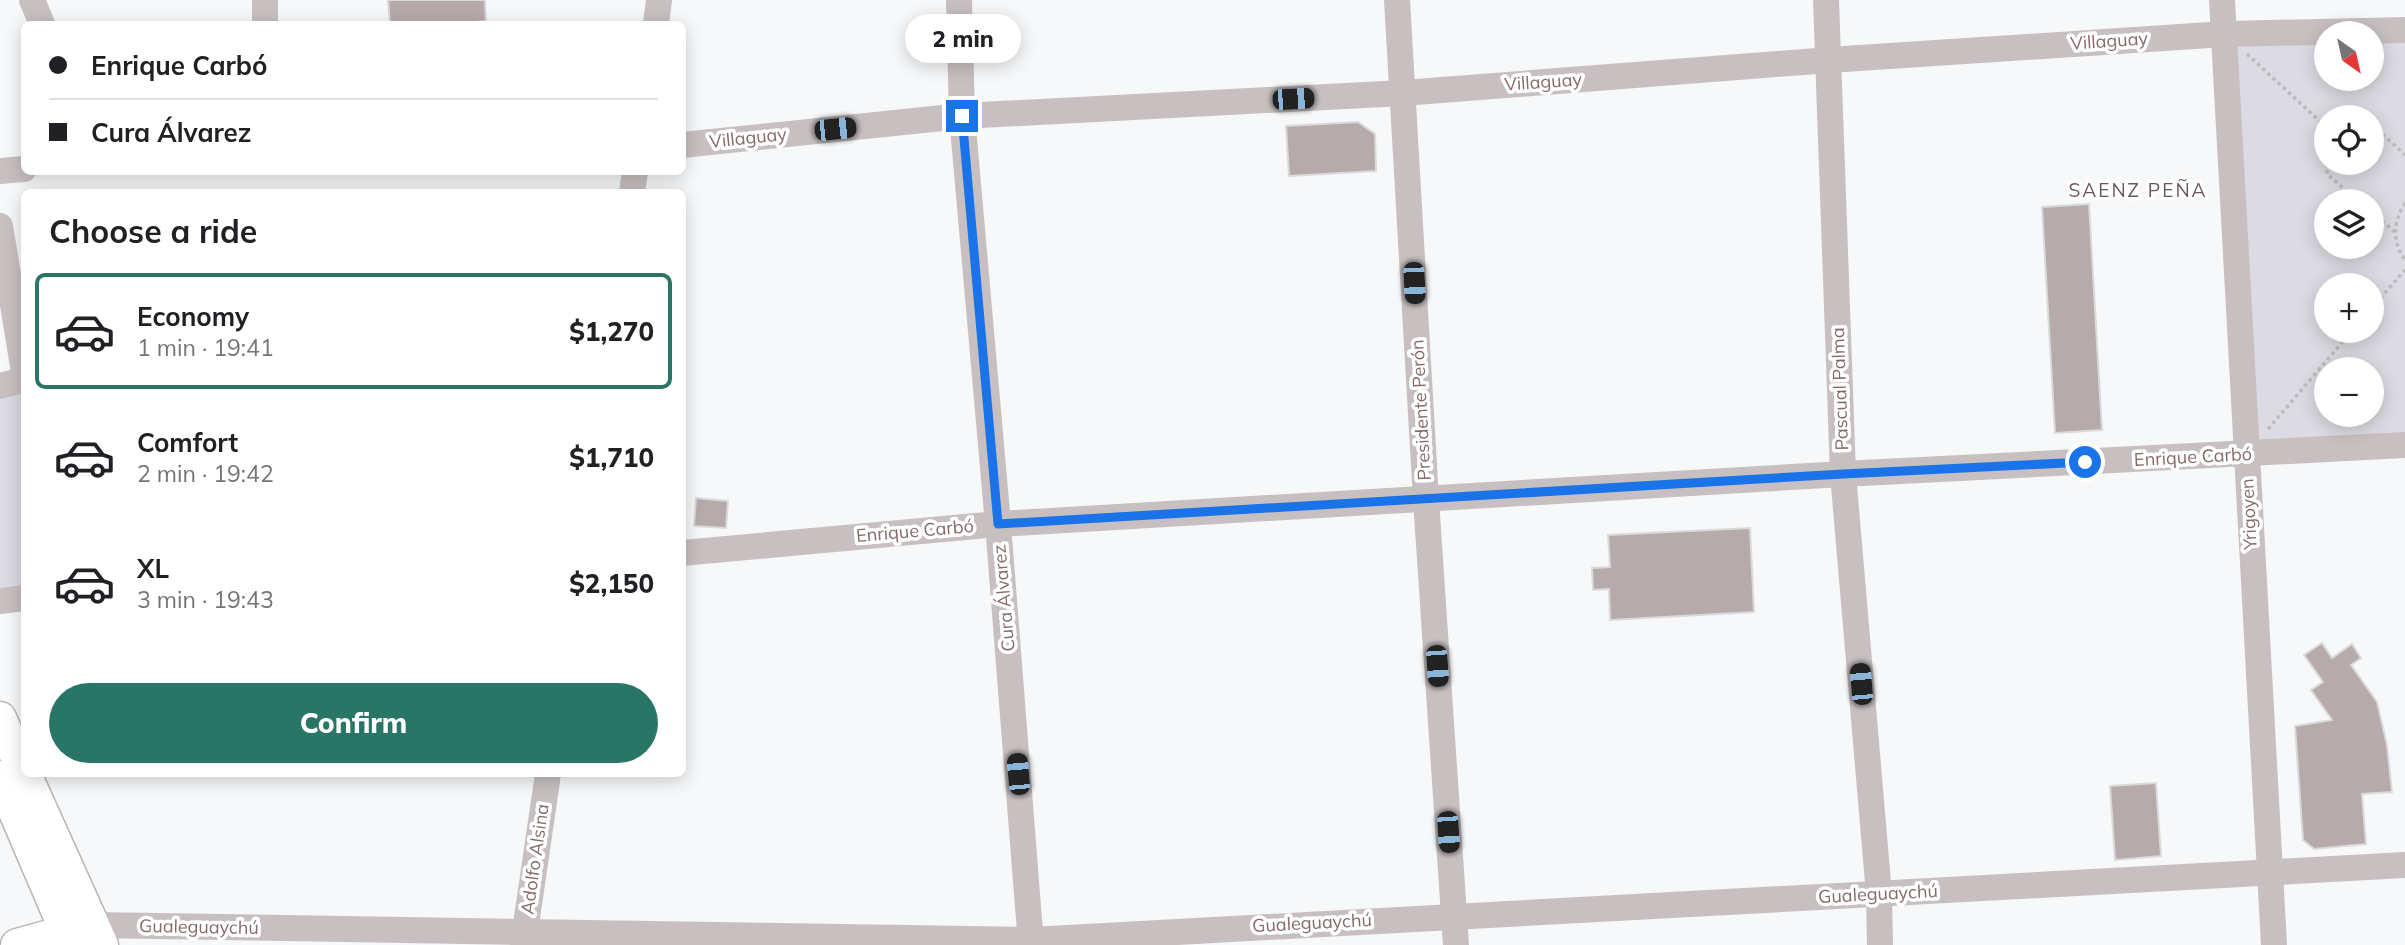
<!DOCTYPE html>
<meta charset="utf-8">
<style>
:root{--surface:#fff;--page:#f2f2f2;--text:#202124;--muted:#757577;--line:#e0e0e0;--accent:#297566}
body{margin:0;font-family:Mulish,sans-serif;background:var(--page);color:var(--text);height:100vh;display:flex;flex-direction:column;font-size:26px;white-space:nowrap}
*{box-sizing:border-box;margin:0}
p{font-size:23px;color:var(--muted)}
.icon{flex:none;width:38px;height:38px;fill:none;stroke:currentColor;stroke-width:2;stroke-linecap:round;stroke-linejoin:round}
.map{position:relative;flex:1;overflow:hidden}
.details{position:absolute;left:21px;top:189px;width:665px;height:588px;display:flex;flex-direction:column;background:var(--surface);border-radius:10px;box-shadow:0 4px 18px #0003}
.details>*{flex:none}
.top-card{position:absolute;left:21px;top:21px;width:665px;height:154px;border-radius:10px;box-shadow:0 4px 18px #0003;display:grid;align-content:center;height:154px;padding:0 28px;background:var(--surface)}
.needle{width:46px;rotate:146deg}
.fabs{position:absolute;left:2314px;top:21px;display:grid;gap:14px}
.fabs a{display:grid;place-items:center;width:70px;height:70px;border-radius:50%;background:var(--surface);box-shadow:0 4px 18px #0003;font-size:35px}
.end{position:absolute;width:32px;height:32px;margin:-16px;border:9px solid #1a73e8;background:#fff;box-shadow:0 0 0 4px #fff}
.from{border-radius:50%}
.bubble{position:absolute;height:49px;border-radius:24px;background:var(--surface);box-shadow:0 4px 18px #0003;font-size:23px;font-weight:800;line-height:49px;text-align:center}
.car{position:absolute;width:21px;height:42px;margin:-21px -10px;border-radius:9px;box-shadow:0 0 5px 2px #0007;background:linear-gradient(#222 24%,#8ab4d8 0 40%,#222 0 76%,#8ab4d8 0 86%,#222 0)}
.top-card b{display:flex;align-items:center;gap:24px;height:66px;font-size:26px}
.top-card b+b{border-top:2px solid var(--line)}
.top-card i{width:18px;height:18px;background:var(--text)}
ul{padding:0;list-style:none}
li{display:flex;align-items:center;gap:21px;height:116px;margin:0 14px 10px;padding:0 14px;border:4px solid transparent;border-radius:10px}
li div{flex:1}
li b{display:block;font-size:26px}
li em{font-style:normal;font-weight:800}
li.selected{border-color:var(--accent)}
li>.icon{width:63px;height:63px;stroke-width:1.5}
h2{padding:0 28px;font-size:32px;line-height:84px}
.primary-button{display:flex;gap:14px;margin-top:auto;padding:14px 28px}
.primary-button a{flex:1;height:80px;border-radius:42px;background:var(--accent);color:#fff;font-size:28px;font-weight:800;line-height:80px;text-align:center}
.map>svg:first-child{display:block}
.green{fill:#dcdbe3;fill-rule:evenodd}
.building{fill:#b7aaaa;stroke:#d9dadb;stroke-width:2}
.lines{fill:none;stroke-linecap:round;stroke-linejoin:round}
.major-casing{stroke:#bdb4b4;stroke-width:35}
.path{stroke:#c0bbbb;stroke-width:3.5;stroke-dasharray:3.5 3.5;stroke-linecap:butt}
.minor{stroke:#c8c0c0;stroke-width:26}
.major{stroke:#fff;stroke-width:32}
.route{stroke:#1a73e8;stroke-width:9}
.labels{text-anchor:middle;stroke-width:7;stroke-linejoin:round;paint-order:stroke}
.street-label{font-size:18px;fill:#866a6a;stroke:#fff}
.neighbourhood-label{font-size:19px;letter-spacing:2px;fill:#6c5757;stroke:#fff}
</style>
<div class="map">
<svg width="2405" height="945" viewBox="0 0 2405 945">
<rect width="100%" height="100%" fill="#f7f8f9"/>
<g class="green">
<path d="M2371 36H2405V441L2255 444 2232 40 2326 38V79H2371ZM2326 117H2371V163H2326ZM2326 201H2371V247H2326ZM2326 285H2371V331H2326ZM2326 369H2371V415H2326Z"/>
<path d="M24 380V598L0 601V386Z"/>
</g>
<g class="building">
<path d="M388 0H485L486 21 446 24H390Z"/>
<path d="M1358 122 1375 134 1376 171 1289 176 1286 126Z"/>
<path d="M2089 204 2102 430 2055 433 2042 207Z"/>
<path d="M696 498 728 501 726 528 694 526Z"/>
<path d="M1750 528 1754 612 1610 620 1609 589 1593 590 1592 568 1610 567 1608 535Z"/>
<path d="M2322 643 2332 658 2352 644 2361 658 2351 665 2377 702 2387 745 2392 792 2362 794 2366 844 2314 849 2303 840 2295 726 2332 720 2311 690 2323 682 2304 655Z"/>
<path d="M2156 783 2161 856 2115 860 2110 786Z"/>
</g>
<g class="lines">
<g class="major-casing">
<g id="major">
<path d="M0 718 24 773"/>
<path d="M25 774 102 945"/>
<path d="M0 777 72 945"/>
<path d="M17 945 86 926"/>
</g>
</g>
<g class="path">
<path d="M2247 54 2326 127"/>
<path d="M2371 128H2376L2405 155"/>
<path d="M2327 163V174L2358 201"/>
<path d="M2405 203C2393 221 2392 243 2405 260"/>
<path d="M2371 212 2395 232"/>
<path d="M2371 309 2405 270"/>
<path d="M2268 429 2352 331"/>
</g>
<g class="minor">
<path d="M32 0 42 24"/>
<path d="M959 0 962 116 998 524 1031 945"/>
<path d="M1397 0 1426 500 1456 945"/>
<path d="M1826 0 1843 474 1879 894 1880 945"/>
<path d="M2222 0 2274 945"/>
<path d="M265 24V0"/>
<path d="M656 24 659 0"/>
<path d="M682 145 962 116 1403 93 1829 60 2225 34 2405 30"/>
<path d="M0 171 24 169"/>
<path d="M632 192 635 172"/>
<path d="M0 226 24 372"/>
<path d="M0 386 24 380"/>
<path d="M682 553 998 524 1843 474 2405 445"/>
<path d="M0 601 24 598"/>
<path d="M92 925 1031 940 2405 865"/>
<path d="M523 945 548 774"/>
</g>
<use href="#major" class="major"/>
</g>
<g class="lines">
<path class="route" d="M962 116 998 524 1843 474 2085 462"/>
</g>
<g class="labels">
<g class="street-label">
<text transform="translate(2109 41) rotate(-4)" y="6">Villaguay</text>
<text transform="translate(1543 82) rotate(-4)" y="6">Villaguay</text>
<text transform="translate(748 138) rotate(-6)" y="6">Villaguay</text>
<text transform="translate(1840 389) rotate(-92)" y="6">Pascual Palma</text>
<text transform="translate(1421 410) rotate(-93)" y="6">Presidente Perón</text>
<text transform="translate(2193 457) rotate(-3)" y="6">Enrique Carbó</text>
<text transform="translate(2249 514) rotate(-93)" y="6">Yrigoyen</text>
<text transform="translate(915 531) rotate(-5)" y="6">Enrique Carbó</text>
<text transform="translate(1004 598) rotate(-95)" y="6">Cura Álvarez</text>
<text transform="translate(535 859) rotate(-82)" y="6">Adolfo Alsina</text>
<text transform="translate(1878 894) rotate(-3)" y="6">Gualeguaychú</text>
<text transform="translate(1312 923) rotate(-3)" y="6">Gualeguaychú</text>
<text transform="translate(199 927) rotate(1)" y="6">Gualeguaychú</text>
</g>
<g class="neighbourhood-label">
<text x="2138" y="197">SAENZ PEÑA</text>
</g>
</g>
</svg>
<div class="fabs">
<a><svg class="needle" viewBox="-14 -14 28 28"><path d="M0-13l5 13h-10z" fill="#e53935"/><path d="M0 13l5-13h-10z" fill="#757577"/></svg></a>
<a><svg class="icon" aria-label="locate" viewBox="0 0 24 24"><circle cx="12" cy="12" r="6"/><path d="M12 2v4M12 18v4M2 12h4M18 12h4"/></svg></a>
<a><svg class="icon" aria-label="layers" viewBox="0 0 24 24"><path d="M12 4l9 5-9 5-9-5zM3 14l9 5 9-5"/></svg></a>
<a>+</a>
<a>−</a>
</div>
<i class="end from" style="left:2085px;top:462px"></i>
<i class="end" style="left:962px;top:116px"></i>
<div class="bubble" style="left:905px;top:14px;width:116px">2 min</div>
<i class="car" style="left:1293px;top:99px;rotate:87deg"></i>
<i class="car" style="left:835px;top:129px;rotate:84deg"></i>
<i class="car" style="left:1414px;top:283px;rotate:177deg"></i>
<i class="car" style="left:1437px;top:666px;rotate:176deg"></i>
<i class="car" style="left:1861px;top:684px;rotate:355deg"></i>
<i class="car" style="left:1018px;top:774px;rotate:355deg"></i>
<i class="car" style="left:1448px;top:832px;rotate:176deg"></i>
<div class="top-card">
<b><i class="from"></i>Enrique Carbó</b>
<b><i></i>Cura Álvarez</b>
</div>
<section class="details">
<h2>Choose a ride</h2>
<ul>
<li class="selected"><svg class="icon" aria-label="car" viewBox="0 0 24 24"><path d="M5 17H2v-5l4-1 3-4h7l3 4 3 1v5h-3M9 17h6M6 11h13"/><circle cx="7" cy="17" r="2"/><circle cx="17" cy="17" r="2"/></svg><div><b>Economy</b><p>1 min · 19:41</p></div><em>$1,270</em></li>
<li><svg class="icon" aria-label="car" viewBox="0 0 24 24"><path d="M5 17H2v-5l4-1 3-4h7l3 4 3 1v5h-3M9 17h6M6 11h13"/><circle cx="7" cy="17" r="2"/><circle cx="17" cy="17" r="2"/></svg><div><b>Comfort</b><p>2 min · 19:42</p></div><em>$1,710</em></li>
<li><svg class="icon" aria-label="car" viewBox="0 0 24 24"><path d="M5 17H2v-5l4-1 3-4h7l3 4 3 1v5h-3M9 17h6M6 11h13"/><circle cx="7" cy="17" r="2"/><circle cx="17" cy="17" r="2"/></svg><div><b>XL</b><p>3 min · 19:43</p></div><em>$2,150</em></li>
</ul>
<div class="primary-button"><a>Confirm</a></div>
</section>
</div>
